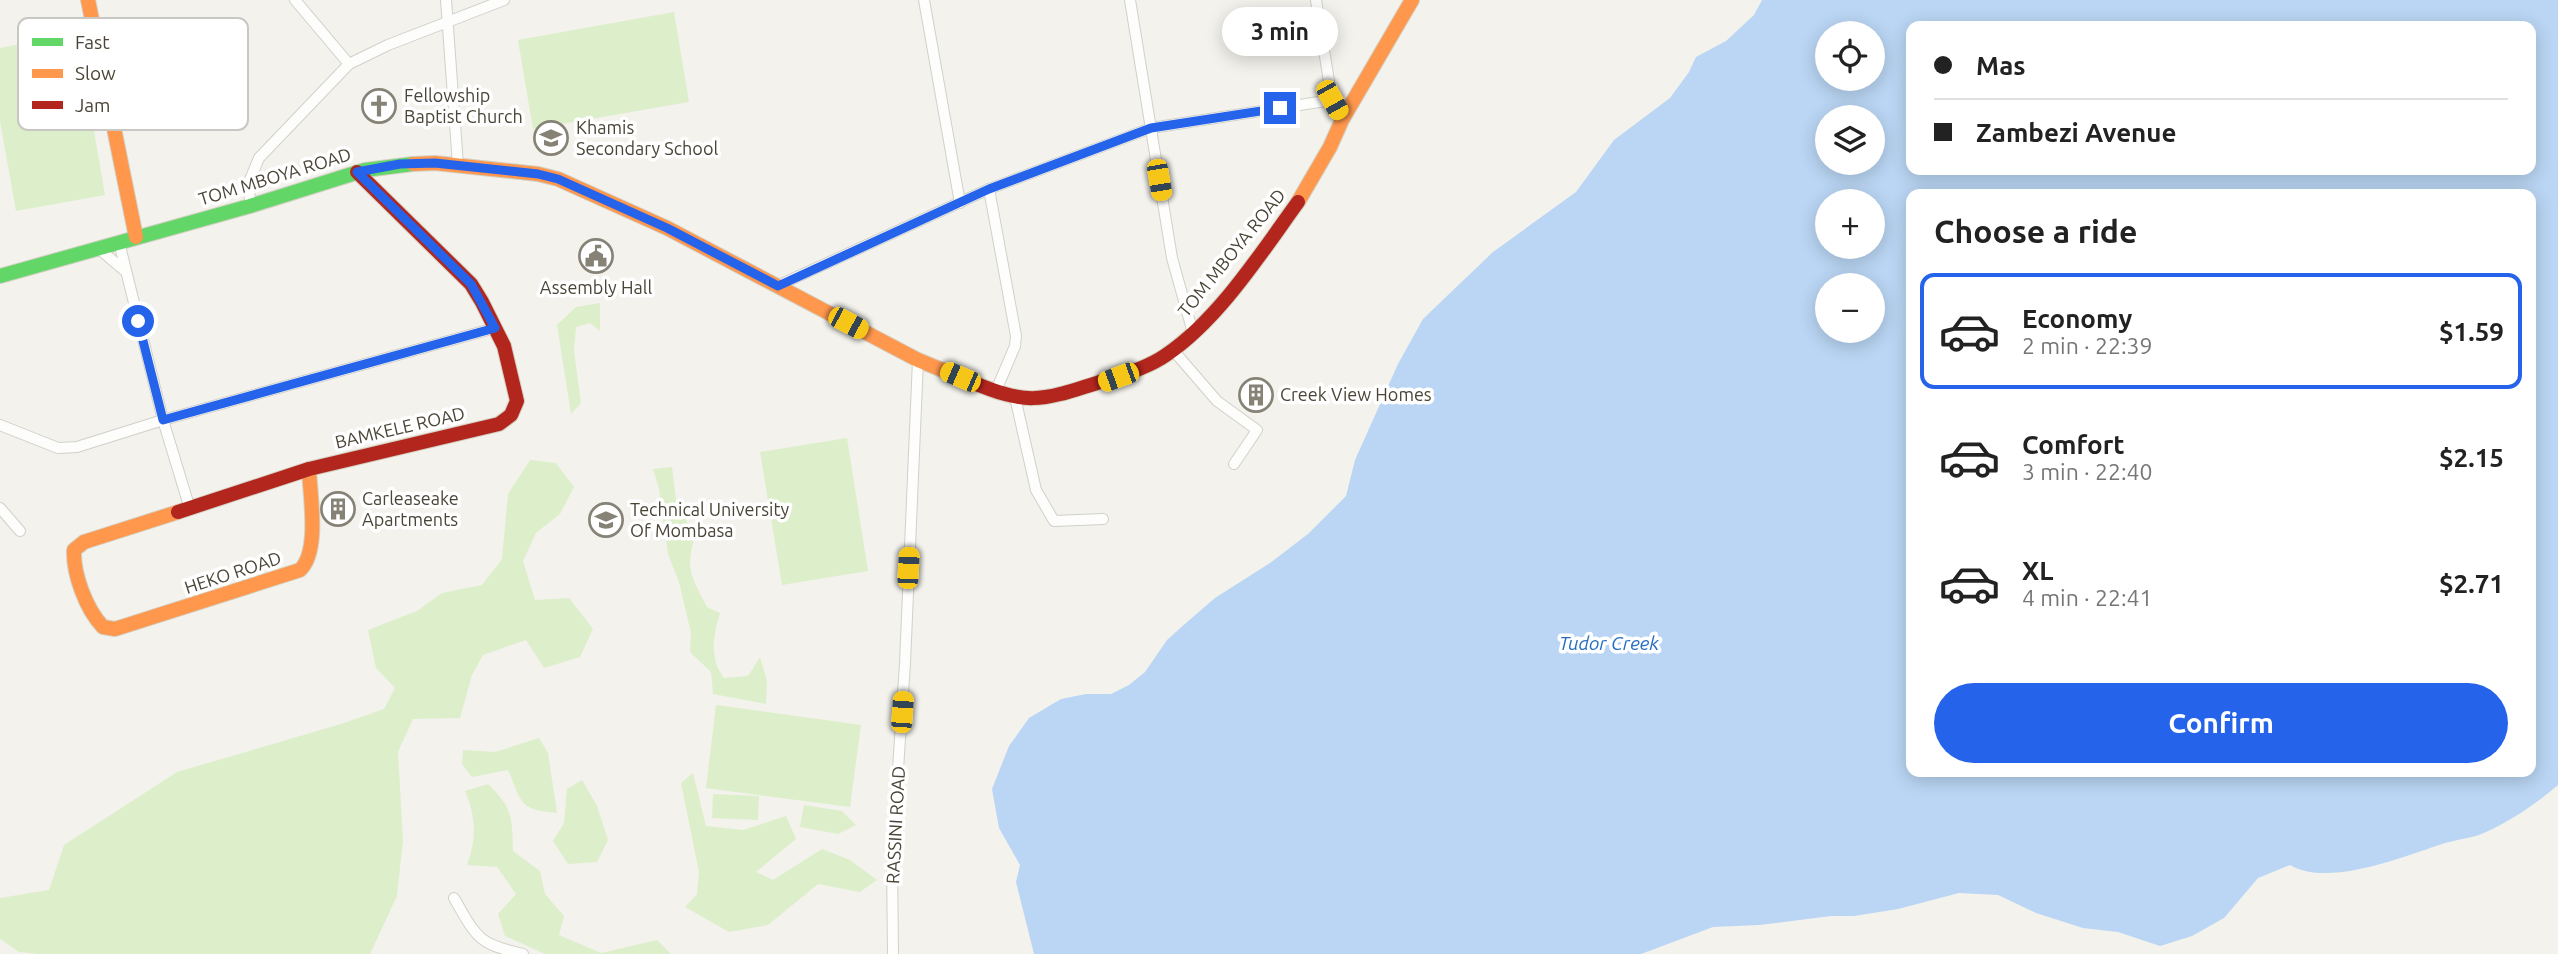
<!DOCTYPE html>
<meta charset="utf-8">
<style>
:root{--surface:#fff;--page:#f2f2f2;--text:#222;--muted:#767676;--line:#e0e0e0;--accent:#2563eb}
body{margin:0;font-family:Ubuntu,sans-serif;background:var(--page);color:var(--text);height:100vh;display:flex;flex-direction:column;font-size:26px;white-space:nowrap}
*{box-sizing:border-box;margin:0}
p{font-size:23px;color:var(--muted)}
.icon{flex:none;width:38px;height:38px;fill:none;stroke:currentColor;stroke-width:2;stroke-linecap:round;stroke-linejoin:round}
.map{position:relative;flex:1;overflow:hidden}
.drawer{position:absolute;left:1906px;top:189px;width:630px;height:588px;display:flex;flex-direction:column;background:var(--surface);border-radius:14px;box-shadow:0 4px 18px #0003}
.drawer>*{flex:none}
.hud{position:absolute;left:1906px;top:21px;width:630px;height:154px;border-radius:14px;box-shadow:0 4px 18px #0003;display:grid;align-content:center;height:154px;padding:0 28px;background:var(--surface)}
.fabs{position:absolute;left:1815px;top:21px;display:grid;gap:14px}
.fabs a{display:grid;place-items:center;width:70px;height:70px;border-radius:50%;background:var(--surface);box-shadow:0 4px 18px #0003;font-size:35px}
.end{position:absolute;width:32px;height:32px;margin:-16px;border:9px solid #2563eb;background:#fff;box-shadow:0 0 0 4px #fff}
.from{border-radius:50%}
.bubble{position:absolute;height:49px;border-radius:24px;background:var(--surface);box-shadow:0 4px 18px #0003;font-size:23px;font-weight:700;line-height:49px;text-align:center}
.car{position:absolute;width:21px;height:42px;margin:-21px -10px;border-radius:9px;box-shadow:0 0 5px 2px #0007;background:linear-gradient(#f5c518 24%,#345 0 40%,#f5c518 0 76%,#345 0 86%,#f5c518 0)}
.hud b{display:flex;align-items:center;gap:24px;height:66px;font-size:26px}
.hud b+b{border-top:2px solid var(--line)}
.hud i{width:18px;height:18px;background:var(--text)}
ul{padding:0;list-style:none}
li{display:flex;align-items:center;gap:21px;height:116px;margin:0 14px 10px;padding:0 14px;border:4px solid transparent;border-radius:14px}
li div{flex:1}
li b{display:block;font-size:26px}
li em{font-style:normal;font-weight:700}
li.active{border-color:var(--accent)}
li>.icon{width:63px;height:63px;stroke-width:1.5}
h2{padding:0 28px;font-size:32px;line-height:84px}
.action{display:flex;gap:14px;margin-top:auto;padding:14px 28px}
.action a{flex:1;height:80px;border-radius:42px;background:var(--accent);color:#fff;font-size:28px;font-weight:700;line-height:80px;text-align:center}
.map>svg:first-child{display:block}
.green{fill:#dcefca}
.water{fill:#bad6f4;fill-rule:evenodd}
.lines{fill:none;stroke-linecap:round;stroke-linejoin:round}
.street-casing{stroke:#d1d0c9;stroke-width:12}
.fast-casing{stroke:#d3d0c3;stroke-width:16}
.slow-casing{stroke:#d3d0c3;stroke-width:16}
.jam-casing{stroke:#d3d0c3;stroke-width:16}
.street{stroke:#fdfdfc;stroke-width:10}
.fast{stroke:#63d668;stroke-width:14}
.slow{stroke:#ff974d;stroke-width:14}
.jam{stroke:#b3261e;stroke-width:14}
.route{stroke:#2563eb;stroke-width:9}
.labels{text-anchor:middle;stroke-width:7;stroke-linejoin:round;paint-order:stroke}
.poi-label{font-size:18px;fill:#4b4537;stroke:#fff;text-anchor:start}
.street-label{font-size:18px;fill:#4b4537;stroke:#fff}
.water-label{font-size:19px;font-style:italic;fill:#256ec1;stroke:#fff}
.key{fill:#fff;stroke:#c9c7c3;stroke-width:2}
.key-label{font-size:19px;fill:#4b4537}
</style>
<div class="map">
<svg width="2558" height="954" viewBox="0 0 2558 954">
<rect width="100%" height="100%" fill="#f3f2ec"/>
<g class="green">
<path d="M674 12 689 102 533 129 518 40Z"/>
<path d="M77 33 105 195 16 211 0 121V48Z"/>
<path d="M600 303V331L590 323 576 327 574 351 581 403 571 414 557 325 576 307Z"/>
<path d="M847 438 868 571 782 585 760 452Z"/>
<path d="M530 460 556 463 574 487 560 514 536 533 523 561 535 600 569 598 593 629 580 657 544 668 526 640 483 655 472 675 460 718 413 719 398 752 403 840 397 896 370 954H39L19 952 0 939V898L49 890 64 845 177 772 341 724 384 709 395 688 376 668 368 630 417 611 442 593 482 585 502 559 508 494Z"/>
<path d="M672 467 676 501 695 537C684 568 693 580 707 607L720 613C713 636 709 658 724 678L748 676 760 657 767 681 766 704 713 694 711 672 690 652 691 633 679 582 668 554 659 489 653 469Z"/>
<path d="M716 705 861 725 850 807 706 788Z"/>
<path d="M539 738 548 753 557 813C518 809 523 804 508 770L472 777 462 764 463 750 495 752Z"/>
<path d="M693 773 706 826 743 830 786 816 796 839 756 872 773 880 822 849 850 860 877 880 860 892 818 884 768 925 729 932 685 907 697 894 699 872 681 783Z"/>
<path d="M582 780 597 806 608 840 597 862 568 864 553 841 564 823 567 789Z"/>
<path d="M488 784C513 808 512 818 513 851L540 871 545 894 564 916 559 935 601 953 657 940 671 954H545L505 936 498 914 516 894 497 867 467 865C477 839 476 817 465 791Z"/>
<path d="M713 794 759 796 758 820 712 818Z"/>
<path d="M804 805 842 811 856 825 838 834 800 827Z"/>
</g>
<path class="water" d="M1762 0H2558V785C2537 803 2512 820 2486 832 2474 838 2459 839 2445 843 2405 856 2328 888 2290 865L2258 878 2224 918 2192 936 2160 946 2118 932 2083 928 2036 913 1998 895 1959 893 1898 909 1854 916H1831L1759 925 1713 927 1641 954H1034L1016 882 1020 865 999 828 992 789 1009 746 1029 718 1061 699 1086 694H1111L1129 685 1145 672 1167 640 1186 623 1215 598 1270 563 1308 534 1346 496 1355 460 1398 364 1423 319 1493 252 1576 192 1614 140 1670 98 1689 72 1696 57 1726 41 1754 15ZM1911 26H2530V170H1911ZM1827 33H1872V79H1827ZM1827 117H1872V163H1827ZM1911 194H2530V772H1911ZM1827 201H1872V247H1827ZM1827 285H1872V331H1827Z"/>
<g class="lines">
<g class="street-casing">
<g id="street">
<path d="M295 0 349 64"/>
<path d="M446 0 458 165"/>
<path d="M924 0 960 203"/>
<path d="M1130 0 1172 258 1193 333"/>
<path d="M1316 0 1332 100 1342 120"/>
<path d="M989 189 1016 336 1015 346 995 393"/>
<path d="M250 206 249 182 259 158 349 64 388 45 504 0"/>
<path d="M119 242 163 420 190 509"/>
<path d="M98 248 125 271"/>
<path d="M777 286 989 189 1151 128 1332 100"/>
<path d="M1173 350 1217 401 1257 430 1234 464"/>
<path d="M1015 397 1036 490 1054 521 1103 519"/>
<path d="M0 425 58 448 77 447 163 420 495 328"/>
<path d="M0 508 20 531"/>
<path d="M454 898C477 938 478 944 523 954"/>
<path d="M893 954 892 860 905 663 918 360"/>
</g>
</g>
<g class="fast-casing">
<path id="fast" d="M0 276 250 206 365 170 413 164"/>
</g>
<g class="slow-casing">
<g id="slow">
<path d="M88 0 136 237"/>
<path d="M413 164 435 163 538 174 558 179 667 228 918 360 969 381"/>
<path d="M1298 202 1330 147 1342 120 1412 0"/>
<path d="M178 512 84 542 74 550C73 574 86 609 103 627L115 629 300 570C320 551 310 496 309 469"/>
</g>
</g>
<g class="jam-casing">
<g id="jam">
<path d="M969 381C1027 405 1038 402 1097 383 1120 375 1146 369 1166 355 1219 319 1261 253 1298 202"/>
<path d="M178 512 309 469 499 424 511 415 517 401 504 346 482 302 471 284 357 172"/>
</g>
</g>
<use href="#street" class="street"/>
<use href="#fast" class="fast"/>
<use href="#slow" class="slow"/>
<use href="#jam" class="jam"/>
</g>
<g class="lines">
<path class="route" d="M138 321 163 420 495 328 471 284 357 172 400 164 435 163 538 174 558 179 667 228 778 286 989 189 1151 128 1280 108"/>
</g>
<defs>
<g id="church-ring" transform="scale(1.75)"><circle r="9.5" fill="#fff" stroke="#868276" stroke-width="1.5"/><path d="M-1.2-6h2.4v3.5h3.3v2.4h-3.3V6h-2.4V-.1h-3.3v-2.4h3.3Z" fill="#868276"/></g>
<g id="school-ring" transform="scale(1.75)"><circle r="9.5" fill="#fff" stroke="#868276" stroke-width="1.5"/><path d="M0-5L7-2L0 1L-7-2ZM-4 1L0 2.5L4 1V4Q0 6-4 4Z" fill="#868276"/></g>
<g id="civic-ring" transform="scale(1.75)"><circle r="9.5" fill="#fff" stroke="#868276" stroke-width="1.5"/><path d="M-.6-6.5H3V-4.5H.6V-3L4-1V1h2V6H-6V1h2V-1L-.6-3ZM-1.2 2.5V6h2.4V2.5Z" fill="#868276"/></g>
<g id="building-ring" transform="scale(1.75)"><circle r="9.5" fill="#fff" stroke="#868276" stroke-width="1.5"/><path d="M-4-6H4V6H1V3H-1V6H-4ZM-2.5-4.3h1.7v1.8h-1.7ZM.8-4.3h1.7v1.8H.8ZM-2.5-1h1.7V.8h-1.7ZM.8-1h1.7V.8H.8Z" fill="#868276"/></g>
<g id="university-ring" transform="scale(1.75)"><circle r="9.5" fill="#fff" stroke="#868276" stroke-width="1.5"/><path d="M0-5L7-2L0 1L-7-2ZM-4 1L0 2.5L4 1V4Q0 6-4 4Z" fill="#868276"/></g>
</defs>
<g fill-rule="evenodd">
<use href="#church-ring" x="379" y="106"/>
<use href="#school-ring" x="551" y="138"/>
<use href="#civic-ring" x="596" y="256"/>
<use href="#building-ring" x="1256" y="395"/>
<use href="#building-ring" x="338" y="509"/>
<use href="#university-ring" x="606" y="520"/>
</g>
<g class="labels">
<g class="poi-label">
<text x="404" y="102">Fellowship<tspan x="404" dy="21">Baptist Church</tspan></text>
<text x="576" y="134">Khamis<tspan x="576" dy="21">Secondary School</tspan></text>
<text x="596" y="294" text-anchor="middle">Assembly Hall</text>
<text x="1280" y="401">Creek View Homes</text>
<text x="362" y="505">Carleaseake<tspan x="362" dy="21">Apartments</tspan></text>
<text x="630" y="516">Technical University<tspan x="630" dy="21">Of Mombasa</tspan></text>
</g>
<g class="street-label">
<text transform="translate(275 177) rotate(-17)" y="6">TOM MBOYA ROAD</text>
<text transform="translate(1232 253) rotate(-51)" y="6">TOM MBOYA ROAD</text>
<text transform="translate(400 428) rotate(-13)" y="6">BAMKELE ROAD</text>
<text transform="translate(233 573) rotate(-18)" y="6">HEKO ROAD</text>
<text transform="translate(896 825) rotate(-87)" y="6">RASSINI ROAD</text>
</g>
<g class="water-label">
<text x="1609" y="650">Tudor Creek</text>
</g>
</g>
<rect x="18" y="18" width="230" height="112" rx="10" class="key"/>
<rect x="32" y="38" width="31" height="8" fill="#63d668"/>
<rect x="32" y="69" width="31" height="9" fill="#ff974d"/>
<rect x="32" y="101" width="31" height="8" fill="#b3261e"/>
<g class="key-label">
<text x="75" y="49">Fast</text>
<text x="75" y="80">Slow</text>
<text x="75" y="112">Jam</text>
</g>
</svg>
<div class="fabs">
<a><svg class="icon" aria-label="locate" viewBox="0 0 24 24"><circle cx="12" cy="12" r="6"/><path d="M12 2v4M12 18v4M2 12h4M18 12h4"/></svg></a>
<a><svg class="icon" aria-label="layers" viewBox="0 0 24 24"><path d="M12 4l9 5-9 5-9-5zM3 14l9 5 9-5"/></svg></a>
<a>+</a>
<a>−</a>
</div>
<i class="end from" style="left:138px;top:321px"></i>
<i class="end" style="left:1280px;top:108px"></i>
<div class="bubble" style="left:1222px;top:7px;width:116px">3 min</div>
<i class="car" style="left:1332px;top:100px;rotate:151deg"></i>
<i class="car" style="left:1159px;top:180px;rotate:170deg"></i>
<i class="car" style="left:848px;top:323px;rotate:118deg"></i>
<i class="car" style="left:960px;top:377px;rotate:293deg"></i>
<i class="car" style="left:1118px;top:377px;rotate:250deg"></i>
<i class="car" style="left:908px;top:568px;rotate:3deg"></i>
<i class="car" style="left:902px;top:712px;rotate:4deg"></i>
<div class="hud">
<b><i class="from"></i>Mas</b>
<b><i></i>Zambezi Avenue</b>
</div>
<section class="drawer">
<h2>Choose a ride</h2>
<ul>
<li class="active"><svg class="icon" aria-label="car" viewBox="0 0 24 24"><path d="M5 17H2v-5l4-1 3-4h7l3 4 3 1v5h-3M9 17h6M6 11h13"/><circle cx="7" cy="17" r="2"/><circle cx="17" cy="17" r="2"/></svg><div><b>Economy</b><p>2 min · 22:39</p></div><em>$1.59</em></li>
<li><svg class="icon" aria-label="car" viewBox="0 0 24 24"><path d="M5 17H2v-5l4-1 3-4h7l3 4 3 1v5h-3M9 17h6M6 11h13"/><circle cx="7" cy="17" r="2"/><circle cx="17" cy="17" r="2"/></svg><div><b>Comfort</b><p>3 min · 22:40</p></div><em>$2.15</em></li>
<li><svg class="icon" aria-label="car" viewBox="0 0 24 24"><path d="M5 17H2v-5l4-1 3-4h7l3 4 3 1v5h-3M9 17h6M6 11h13"/><circle cx="7" cy="17" r="2"/><circle cx="17" cy="17" r="2"/></svg><div><b>XL</b><p>4 min · 22:41</p></div><em>$2.71</em></li>
</ul>
<div class="action"><a>Confirm</a></div>
</section>
</div>
